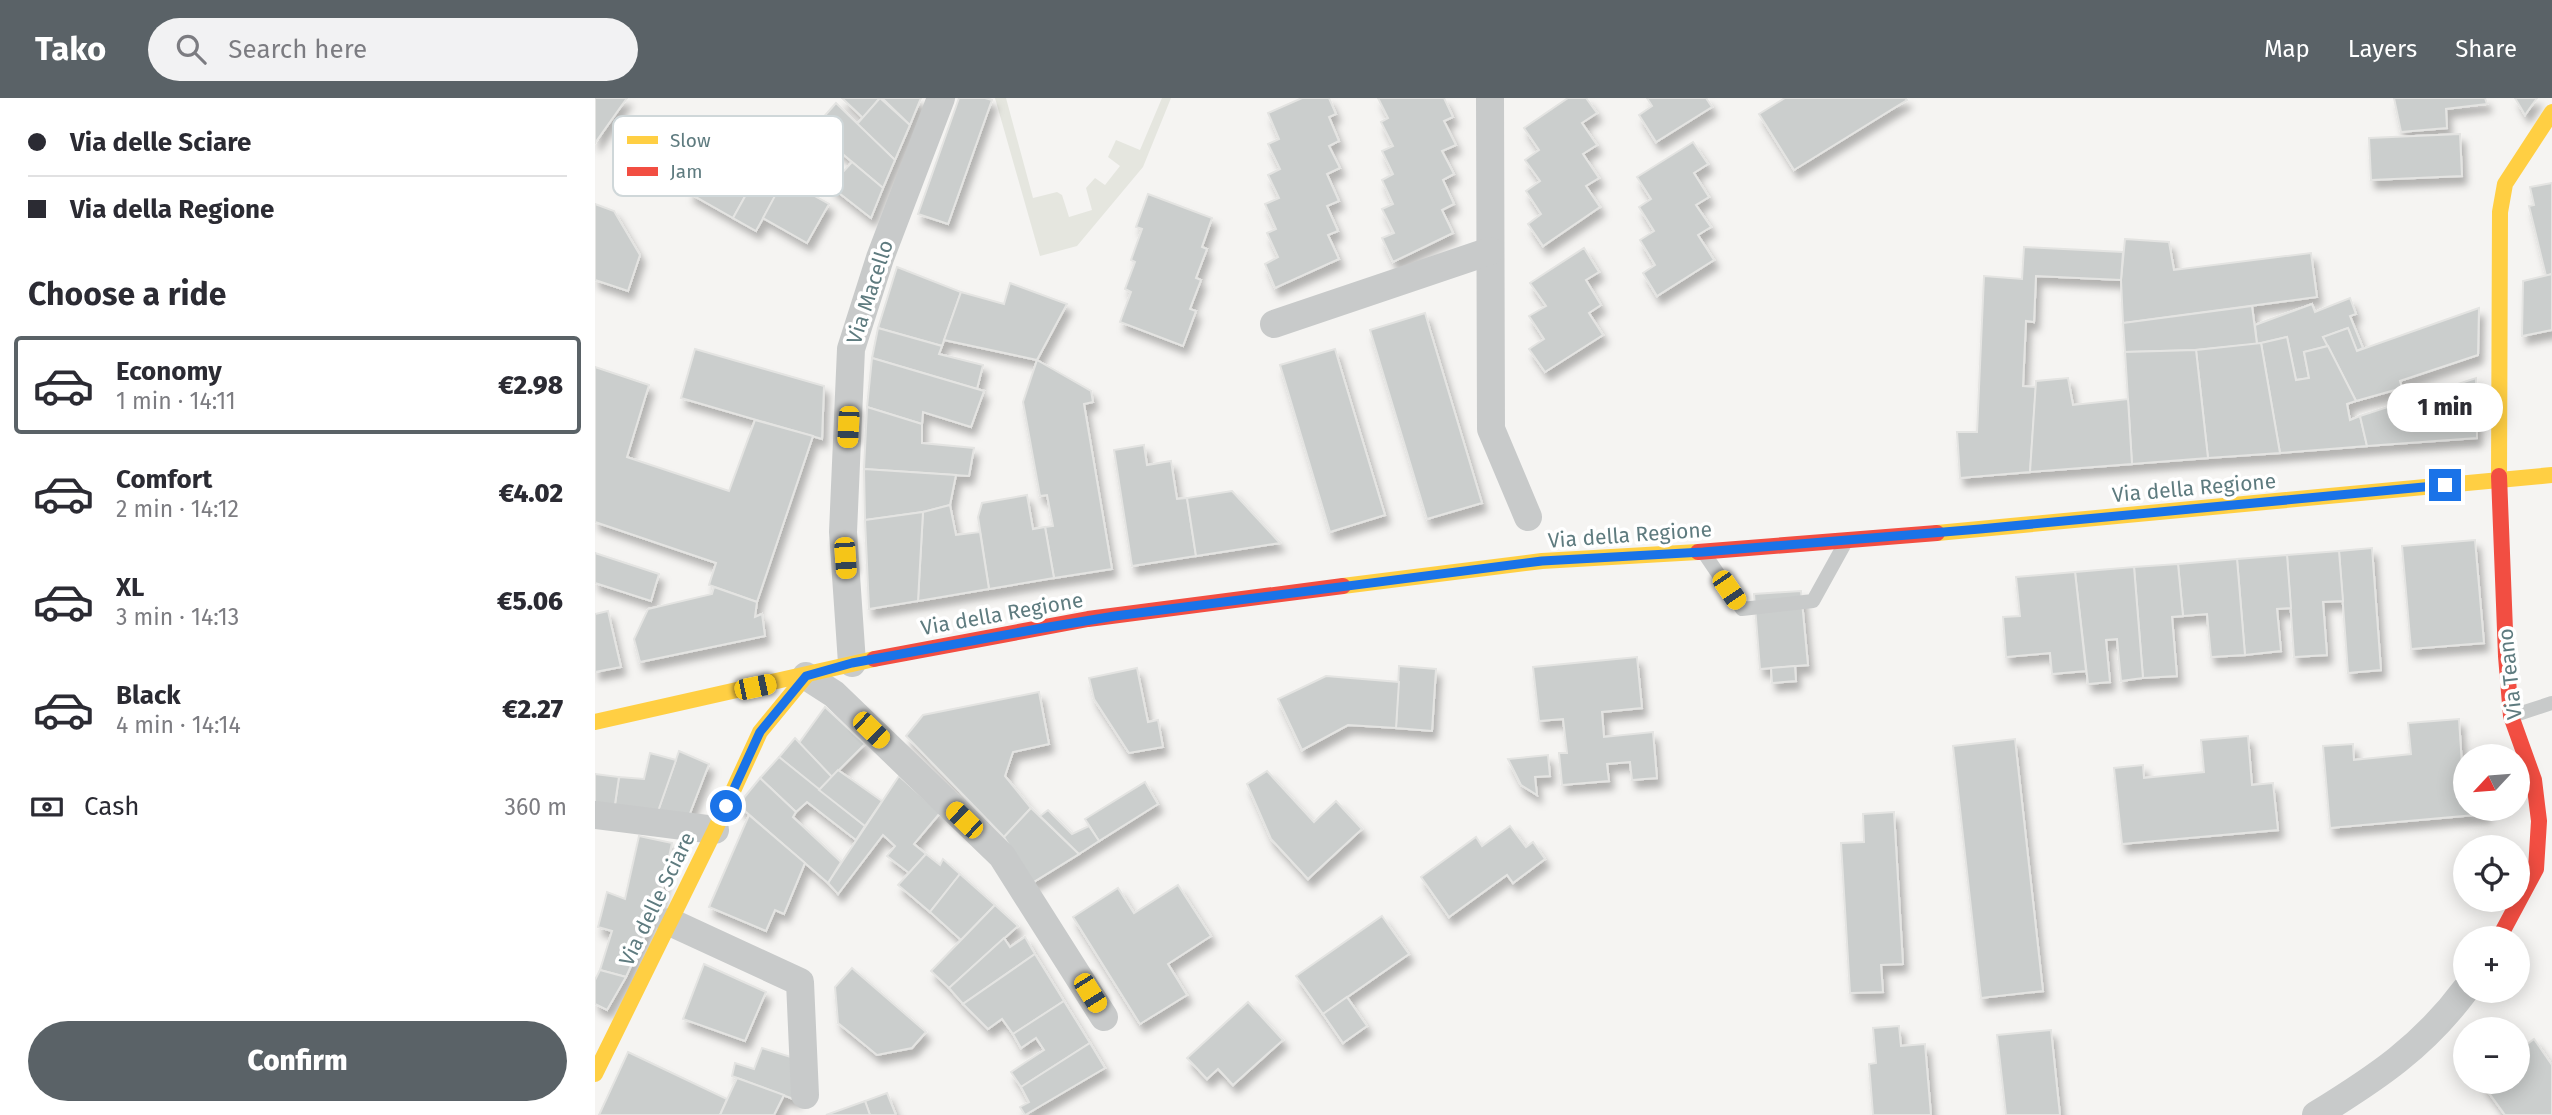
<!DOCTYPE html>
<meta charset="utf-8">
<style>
:root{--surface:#fff;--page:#f2f2f3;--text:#2b2b33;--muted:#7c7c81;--line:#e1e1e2;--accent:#5a6267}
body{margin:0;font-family:"Fira Sans",sans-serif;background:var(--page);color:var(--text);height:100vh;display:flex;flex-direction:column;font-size:26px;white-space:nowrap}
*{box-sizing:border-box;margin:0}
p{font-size:23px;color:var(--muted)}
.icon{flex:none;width:38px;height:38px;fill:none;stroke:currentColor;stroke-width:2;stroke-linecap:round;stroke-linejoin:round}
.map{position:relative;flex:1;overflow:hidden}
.panel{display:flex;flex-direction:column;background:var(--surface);width:595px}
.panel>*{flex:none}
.guide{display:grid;align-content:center;height:154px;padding:0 28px;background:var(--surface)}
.needle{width:46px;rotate:244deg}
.controls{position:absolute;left:1858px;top:646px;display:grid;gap:14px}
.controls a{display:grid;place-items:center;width:77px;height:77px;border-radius:50%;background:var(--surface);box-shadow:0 4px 18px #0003;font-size:35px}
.end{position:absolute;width:32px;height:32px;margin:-16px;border:9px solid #1a73e8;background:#fff;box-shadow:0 0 0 4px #fff}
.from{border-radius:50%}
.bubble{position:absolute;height:49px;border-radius:24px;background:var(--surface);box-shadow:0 4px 18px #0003;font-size:23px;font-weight:800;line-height:49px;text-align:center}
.car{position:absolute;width:21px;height:42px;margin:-21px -10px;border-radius:9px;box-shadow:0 0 5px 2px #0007;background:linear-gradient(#f5c518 24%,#345 0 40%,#f5c518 0 76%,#345 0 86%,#f5c518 0)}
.guide b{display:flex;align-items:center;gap:24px;height:66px;font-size:26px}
.guide b+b{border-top:2px solid var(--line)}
.guide i{width:18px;height:18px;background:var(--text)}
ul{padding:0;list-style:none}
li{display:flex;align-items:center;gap:21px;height:98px;margin:0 14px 10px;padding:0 14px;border:4px solid transparent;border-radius:7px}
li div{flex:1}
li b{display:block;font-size:26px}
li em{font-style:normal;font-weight:800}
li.active{border-color:var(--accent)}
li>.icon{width:63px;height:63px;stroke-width:1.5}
h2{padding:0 28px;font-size:32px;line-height:84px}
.pay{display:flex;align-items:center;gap:18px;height:77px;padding:0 28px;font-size:26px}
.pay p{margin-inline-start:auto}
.button{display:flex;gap:14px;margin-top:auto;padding:14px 28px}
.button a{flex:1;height:80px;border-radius:42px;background:var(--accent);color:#fff;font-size:28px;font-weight:800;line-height:80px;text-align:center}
header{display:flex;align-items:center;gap:42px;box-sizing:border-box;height:98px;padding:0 35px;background:var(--accent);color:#fff}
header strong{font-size:33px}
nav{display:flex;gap:38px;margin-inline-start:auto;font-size:24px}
.search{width:490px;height:63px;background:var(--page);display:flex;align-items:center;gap:18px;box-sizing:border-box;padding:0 24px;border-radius:38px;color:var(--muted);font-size:26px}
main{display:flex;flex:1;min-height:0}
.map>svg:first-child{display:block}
.green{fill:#e5e6df}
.building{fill:#cbcecd;stroke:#e4e4e2;stroke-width:2;filter:url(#shadow)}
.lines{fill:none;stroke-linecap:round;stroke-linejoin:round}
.lane{stroke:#c8caca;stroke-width:14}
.street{stroke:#c8caca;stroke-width:28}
.slow{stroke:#ffcf43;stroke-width:16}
.jam{stroke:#f24e42;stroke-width:16}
.route{stroke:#1a73e8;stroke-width:9}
.labels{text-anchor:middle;stroke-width:7;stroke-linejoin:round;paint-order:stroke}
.street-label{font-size:21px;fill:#5e7b7f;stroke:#fff}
.key{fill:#fff;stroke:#cfd7d9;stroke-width:2}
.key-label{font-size:19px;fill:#5e7b7f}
</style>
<header>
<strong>Tako</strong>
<div class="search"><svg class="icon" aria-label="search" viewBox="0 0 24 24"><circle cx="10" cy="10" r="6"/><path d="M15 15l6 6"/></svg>Search here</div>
<nav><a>Map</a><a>Layers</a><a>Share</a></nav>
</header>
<main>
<section class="panel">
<div class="guide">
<b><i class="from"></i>Via delle Sciare</b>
<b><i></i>Via della Regione</b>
</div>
<h2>Choose a ride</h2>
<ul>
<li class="active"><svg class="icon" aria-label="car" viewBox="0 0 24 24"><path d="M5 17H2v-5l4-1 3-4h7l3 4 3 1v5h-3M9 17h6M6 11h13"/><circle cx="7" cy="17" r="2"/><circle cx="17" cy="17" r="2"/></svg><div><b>Economy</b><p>1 min · 14:11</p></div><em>€2.98</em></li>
<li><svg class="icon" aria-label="car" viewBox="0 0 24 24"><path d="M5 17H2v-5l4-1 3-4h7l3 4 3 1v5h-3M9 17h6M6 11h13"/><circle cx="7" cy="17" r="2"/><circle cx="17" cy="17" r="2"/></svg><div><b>Comfort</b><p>2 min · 14:12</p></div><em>€4.02</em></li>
<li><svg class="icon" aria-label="car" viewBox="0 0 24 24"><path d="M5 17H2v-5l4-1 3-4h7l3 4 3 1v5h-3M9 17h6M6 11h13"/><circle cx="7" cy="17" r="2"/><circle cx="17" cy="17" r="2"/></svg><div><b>XL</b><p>3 min · 14:13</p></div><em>€5.06</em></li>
<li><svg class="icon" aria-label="car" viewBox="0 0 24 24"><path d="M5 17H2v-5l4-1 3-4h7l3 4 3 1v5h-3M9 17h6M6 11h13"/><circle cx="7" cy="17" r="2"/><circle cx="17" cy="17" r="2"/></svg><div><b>Black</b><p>4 min · 14:14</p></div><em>€2.27</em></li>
</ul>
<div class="pay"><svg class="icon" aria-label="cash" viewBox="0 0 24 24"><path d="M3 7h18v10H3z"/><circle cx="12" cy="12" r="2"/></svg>Cash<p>360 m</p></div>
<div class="button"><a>Confirm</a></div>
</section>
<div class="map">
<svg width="1957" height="1017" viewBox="0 0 1957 1017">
<defs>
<filter id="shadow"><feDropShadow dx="4.5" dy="8" stdDeviation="3.5" flood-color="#0004"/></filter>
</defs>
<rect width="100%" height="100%" fill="#f5f4f2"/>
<path class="green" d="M400 0H411L438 100 462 94 467 97 474 119 497 112 491 90 500 80 510 87 525 68 513 59 521 42 545 52 567 0H576L548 69 482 148 445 158Z"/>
<g class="building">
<path d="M0 0H32L0 45Z"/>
<path d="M247 0H285L268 20Z"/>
<path d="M285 0 315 27 300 62 262 26Z"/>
<path d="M287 0H326L315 27Z"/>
<path d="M364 0H390L397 2 353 126 323 116Z"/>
<path d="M707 0H734L741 16 734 19 744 43 734 48 745 70 732 76 744 103 732 108 743 133 733 137 744 161 680 190 670 166 683 159 672 135 681 131 670 106 684 100 673 77 685 71 673 46 684 41 673 15Z"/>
<path d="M783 0H849L858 19 849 23 861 47 847 53 859 76 848 82 859 106 847 112 858 135 798 164 787 140 799 135 787 111 798 106 787 82 798 76 787 53 798 48 786 24 793 20Z"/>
<path d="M973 0H991L1002 15 987 25 1002 47 988 56 1004 80 991 88 1005 109 948 148 933 126 946 116 931 93 945 83 930 62 944 52 929 30Z"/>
<path d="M1052 0H1111L1117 9 1061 44 1044 17 1057 8Z"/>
<path d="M1190 0H1310L1312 2 1199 72 1164 16Z"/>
<path d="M1799 0H1890L1892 6 1851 11 1852 30 1806 34Z"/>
<path d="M1920 0H1942L1930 17Z"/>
<path d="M241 5 300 62 288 90 218 31Z"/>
<path d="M1865 36 1867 78 1776 82 1774 40Z"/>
<path d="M1098 44 1113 66 1099 75 1114 99 1101 107 1116 129 1103 137 1119 162 1062 198 1048 175 1060 167 1045 142 1059 133 1044 109 1056 101 1042 79Z"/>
<path d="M143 64 163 75 138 120 94 95 102 80 127 94Z"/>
<path d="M257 64 288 90 276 120 235 88Z"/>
<path d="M163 75 186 88 161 133 138 120Z"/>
<path d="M189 81 234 106 212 145 168 120Z"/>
<path d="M1957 85V176L1951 178 1934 108 1939 107 1935 89Z"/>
<path d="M553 96 617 120 607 149 612 151 601 180 606 182 595 211 601 213 588 248 525 224 536 194 530 191 540 164 536 162 547 131 541 129Z"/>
<path d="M0 106 19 113 45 157 33 193 0 182Z"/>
<path d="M1530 141 1574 144 1579 172 1716 155 1722 199 1528 225 1526 182Z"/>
<path d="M1429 149 1528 154 1526 182 1441 178 1439 224 1431 223 1428 288 1441 289 1435 374 1365 380 1362 334H1382L1389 178 1427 181Z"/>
<path d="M989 150 1004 174 991 182 1006 207 994 215 1008 237 950 274 934 251 949 241 934 218 951 208 935 185Z"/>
<path d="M302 169 366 194 347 248 283 230Z"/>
<path d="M1957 176V232L1927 238 1928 183Z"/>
<path d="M415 185 472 206 442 262 349 242 366 194 409 206Z"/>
<path d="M1755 200 1761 216 1755 218 1768 250 1762 253 1753 230 1728 239 1733 248 1709 254 1714 280 1701 282 1692 239 1662 246 1660 227 1717 206 1720 214Z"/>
<path d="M1657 208 1662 246 1601 252 1530 254 1528 225Z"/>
<path d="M1884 210 1883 257 1805 283 1807 290 1761 303 1728 239 1753 230 1762 253Z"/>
<path d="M830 215 887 405 832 421 775 232Z"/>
<path d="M283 230 347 248 344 256 388 267 382 291 277 260Z"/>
<path d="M1692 239 1701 282 1714 280 1709 254 1733 248 1761 303 1752 306 1755 322 1765 318 1772 348 1685 355 1666 245Z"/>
<path d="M1666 245 1685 355 1613 360 1601 252Z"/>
<path d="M100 251 229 288 227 341 86 300Z"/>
<path d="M740 251 790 417 735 434 685 267Z"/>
<path d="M1601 252 1613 360 1537 366 1530 254Z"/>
<path d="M277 260 389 293 376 329 328 314 327 326 272 309Z"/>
<path d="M442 262 496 293 498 304 489 306 517 471 459 480 450 429 458 428 452 397 445 398 428 304Z"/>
<path d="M0 269 54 287 32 359 134 393 160 322 218 338 162 504 114 487 121 465 0 424Z"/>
<path d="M1473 280 1478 307 1533 301 1537 366 1435 374 1441 283Z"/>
<path d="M1881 280 1882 340 1772 348 1765 318Z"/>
<path d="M272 309 327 326V345L379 350 374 378 269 371Z"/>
<path d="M549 347 552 367 576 363 582 401 592 400 601 458 537 468 519 352Z"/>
<path d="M269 371 361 377 355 407 328 414 270 422Z"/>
<path d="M637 393 685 445 601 458 592 400Z"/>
<path d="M432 397 438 431 450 429 459 480 394 491 383 419 387 405Z"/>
<path d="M355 407 361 437 385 434 394 491 323 503 328 414Z"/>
<path d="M328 414 323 503 274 511 270 422Z"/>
<path d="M1880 442 1889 545 1816 551 1807 448Z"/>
<path d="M1777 450 1786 572 1753 575 1744 453Z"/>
<path d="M1744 453 1748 503 1728 504 1732 557 1699 559 1692 457Z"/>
<path d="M0 455 64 476 56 503 0 485Z"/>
<path d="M1692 457 1696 510 1682 511 1686 553 1650 557 1642 461Z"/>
<path d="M1642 461 1650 557 1616 559 1612 516 1588 518 1583 466Z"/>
<path d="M1583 466 1588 518 1577 519 1582 578 1548 580 1539 469Z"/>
<path d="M1539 469 1548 580 1526 583 1522 541 1511 542 1515 584 1493 586 1480 474Z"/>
<path d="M1480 474 1491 573 1457 576 1455 555 1411 559 1408 519 1425 518 1421 479Z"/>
<path d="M119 489 162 504 160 519 167 516 170 538 45 564 39 541 53 511 117 496Z"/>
<path d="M1206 493 1213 567 1165 571 1159 496Z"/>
<path d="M13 513 26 569 0 574V516Z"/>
<path d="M1042 559 1047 610 1007 614 1009 639 1058 634 1062 680 1037 682 1035 664 1012 666 1014 683 967 687 964 655H972L968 621 944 623 938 569Z"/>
<path d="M804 568 841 571 837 633 801 630Z"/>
<path d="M1200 568 1201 583 1177 585 1176 570Z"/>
<path d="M542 570 553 624 563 622 568 649 534 655 499 601 494 580Z"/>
<path d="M731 578 804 584 801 630 753 627 707 652 683 601Z"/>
<path d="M444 594 454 646 418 654 410 678 436 710 409 739 311 638 328 617Z"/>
<path d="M230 609 270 646 237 679 204 645Z"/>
<path d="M1864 621 1867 667H1871V710H1891V716L1735 730 1728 648 1758 646 1759 662 1816 656 1813 625Z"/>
<path d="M1653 638 1657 687 1678 685 1683 732 1527 746 1519 670 1548 667 1549 680 1609 674 1606 642Z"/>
<path d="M200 640 237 679 224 692 184 659Z"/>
<path d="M1420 641 1448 893 1386 900 1358 648Z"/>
<path d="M84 653 114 666 92 723 61 719Z"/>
<path d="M55 655 81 662 61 719 19 713 24 679 49 681Z"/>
<path d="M953 657 955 678 940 679 942 697 926 687 913 661Z"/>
<path d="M184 659 270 728 261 742 212 704 201 714 165 680Z"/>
<path d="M243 672 287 703 270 728 224 692Z"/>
<path d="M672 673 719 724 741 703 767 731 713 781 676 741 652 686Z"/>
<path d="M0 676 24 679 19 713 0 710Z"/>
<path d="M304 678 345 715 319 746 331 756 314 775 292 758 300 748 288 737 243 796 233 785Z"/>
<path d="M165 680 201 714 198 719 246 764 233 785 143 707Z"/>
<path d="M550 684 563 706 504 743 490 721Z"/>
<path d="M436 710 484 756 437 785 409 739Z"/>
<path d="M453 712 477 736 494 728 504 743 484 756 445 718Z"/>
<path d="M1299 714 1308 866 1286 867 1288 894 1255 895 1246 745 1269 744 1268 716Z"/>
<path d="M154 717 210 765 189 816 180 812 171 833 114 809Z"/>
<path d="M915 728 931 749 938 744 950 761 918 785 912 777 854 819 826 779 881 739 887 748Z"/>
<path d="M44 738 77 745 64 806 31 879 5 872 17 833 3 829 12 794 30 801Z"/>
<path d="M331 756 345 767 348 761 365 776 335 814 303 787Z"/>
<path d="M365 776 400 807 366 842 335 814Z"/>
<path d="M583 787 616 838 573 866 592 897 545 926 478 819 523 790 539 815Z"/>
<path d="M400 807 423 828 354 890 336 873Z"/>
<path d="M787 818 814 856 728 916 701 878Z"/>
<path d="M430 839 440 856 368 906 354 890 409 840 415 849Z"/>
<path d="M440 856 469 903 418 936 407 921 393 931 368 906Z"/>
<path d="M109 866 171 894 150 943 88 921Z"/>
<path d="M257 870 331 934 317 950 282 957 243 925 240 889Z"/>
<path d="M5 872 31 879 12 912 0 906V882Z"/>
<path d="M752 899 772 928 748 945 728 916Z"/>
<path d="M469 903 495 945 426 989 416 974 449 952 441 940 426 950 418 936Z"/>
<path d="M653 904 688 942 638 987 623 971 612 981 592 960Z"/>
<path d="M1304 928 1306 948 1330 946 1336 1017H1278L1274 966 1281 965 1278 930Z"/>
<path d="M1456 932 1465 1017H1411L1402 937Z"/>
<path d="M1939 941 1957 967V1017H1910L1886 984H1923V953Z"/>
<path d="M495 945 510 970 430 1017 425 1009 434 1004 426 989Z"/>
<path d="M167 950 199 960 201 1002 137 978 140 965 159 971Z"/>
<path d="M33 954 132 1001 125 1017H4Z"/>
<path d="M142 980 189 997 179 1017H125Z"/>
<path d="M292 995 301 1017H275L270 1003Z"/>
<path d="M270 1003 275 1017H231Z"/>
</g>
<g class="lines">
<g class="lane">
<path d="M1111 458 1147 511 1218 503 1249 447"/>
<path d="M1917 618 1957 605"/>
</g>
<g class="street">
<path d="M895 0 896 331 933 419"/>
<path d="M679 226 895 153"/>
<path d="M257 565 248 434 256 251 285 160 346 0"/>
<path d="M211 578 239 596 407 758 509 919"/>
<path d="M0 717 120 732"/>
<path d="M75 824 205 884 210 997"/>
<path d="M1721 1017C1781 980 1828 949 1871 891"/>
</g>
<g class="slow">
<path d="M1904 378 1905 114 1910 86 1957 14"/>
<path d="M1342 435 1957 377"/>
<path d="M748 488 947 463 1103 454"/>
<path d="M0 624 279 561"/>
<path d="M0 976 120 732 165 634 211 578"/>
</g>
<g class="jam">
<path d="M1103 454 1342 435"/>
<path d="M279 561 493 521 748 488"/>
<path d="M1904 840 1941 771 1944 723 1939 682 1916 618 1911 558 1904 378"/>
</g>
</g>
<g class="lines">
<path class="route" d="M131 708 165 634 211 578 257 565 442 531 520 518 947 463 1108 454 1385 431 1850 387"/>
</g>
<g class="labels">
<g class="street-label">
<text transform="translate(275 194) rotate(-72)" y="7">Via Macello</text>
<text transform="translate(1599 390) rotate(-5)" y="7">Via della Regione</text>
<text transform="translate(1035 437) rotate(-4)" y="7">Via della Regione</text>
<text transform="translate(407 516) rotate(-10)" y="7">Via della Regione</text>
<text transform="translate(1915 576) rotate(-96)" y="7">Via Teano</text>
<text transform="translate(62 801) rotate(-64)" y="7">Via delle Sciare</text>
</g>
</g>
<rect x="18" y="18" width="230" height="80" rx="10" class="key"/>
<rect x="32" y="38" width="31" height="8" fill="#ffcf43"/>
<rect x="32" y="69" width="31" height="9" fill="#f24e42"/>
<g class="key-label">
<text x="75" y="49">Slow</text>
<text x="75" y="80">Jam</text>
</g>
</svg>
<div class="controls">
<a><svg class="needle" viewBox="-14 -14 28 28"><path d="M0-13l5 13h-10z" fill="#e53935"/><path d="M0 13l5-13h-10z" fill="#7c7c81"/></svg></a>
<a><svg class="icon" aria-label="locate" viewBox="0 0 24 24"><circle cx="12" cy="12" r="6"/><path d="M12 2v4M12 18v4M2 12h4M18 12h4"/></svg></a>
<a>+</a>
<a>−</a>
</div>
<i class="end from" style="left:131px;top:708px"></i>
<i class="end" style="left:1850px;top:387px"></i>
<div class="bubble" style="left:1792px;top:285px;width:116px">1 min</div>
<i class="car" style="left:253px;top:329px;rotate:183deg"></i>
<i class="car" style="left:250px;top:460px;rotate:176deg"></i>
<i class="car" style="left:1134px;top:492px;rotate:146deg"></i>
<i class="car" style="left:160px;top:589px;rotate:78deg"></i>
<i class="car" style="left:276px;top:632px;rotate:134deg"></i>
<i class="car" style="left:369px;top:722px;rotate:314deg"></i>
<i class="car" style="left:495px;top:895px;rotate:148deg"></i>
</div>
</main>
